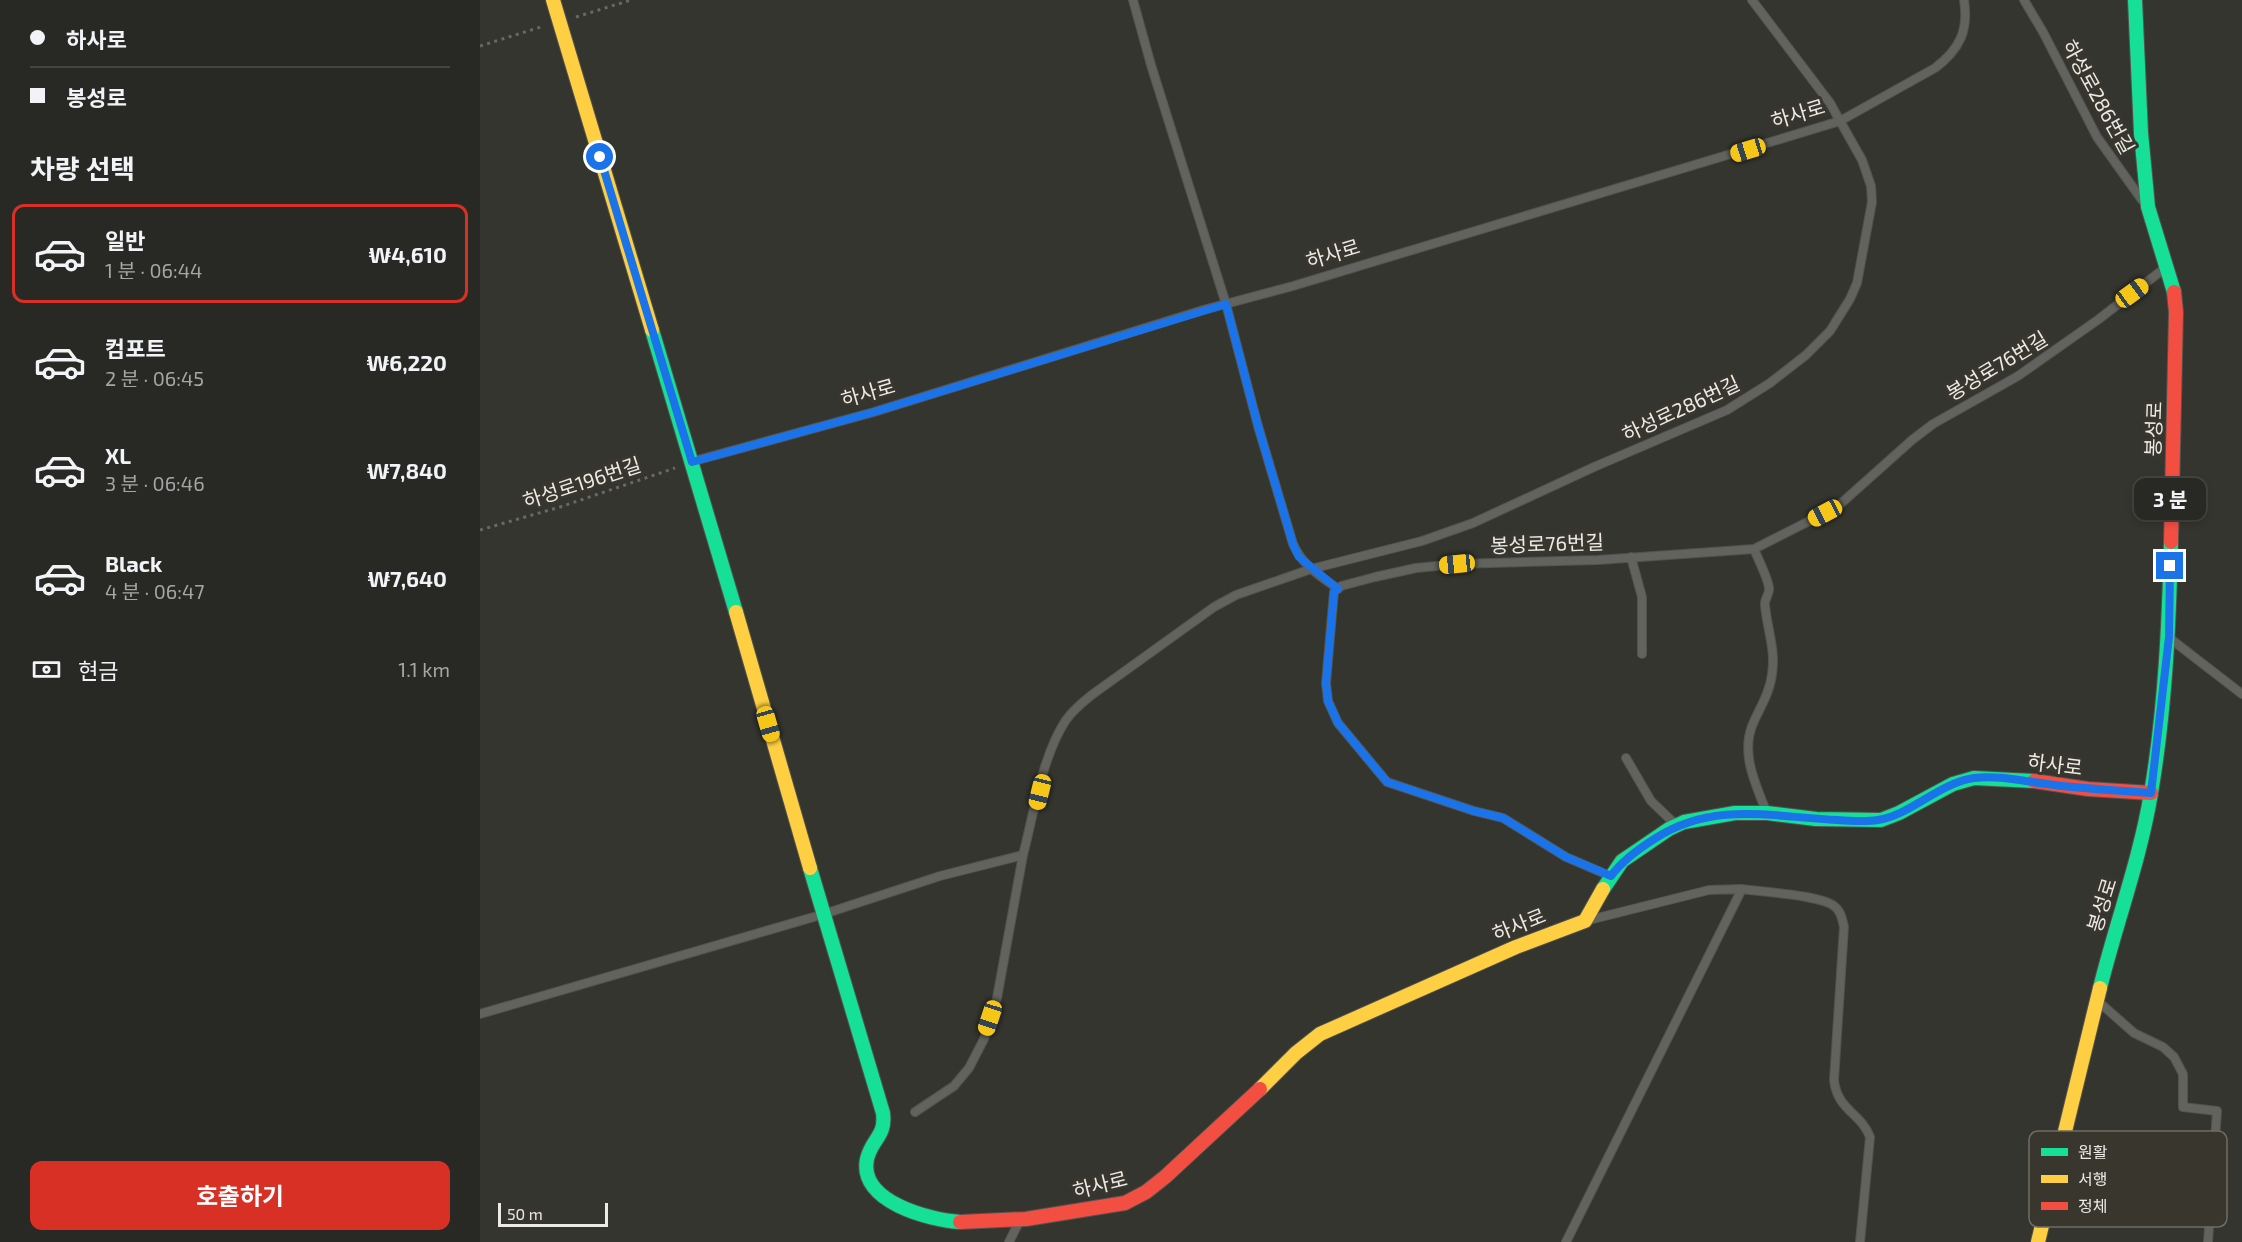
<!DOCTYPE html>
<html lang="ko">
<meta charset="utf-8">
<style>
:root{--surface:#282824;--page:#343431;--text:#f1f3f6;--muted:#a5a6a6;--line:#444441;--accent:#d93025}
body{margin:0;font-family:"Exo 2","Noto Sans KR",sans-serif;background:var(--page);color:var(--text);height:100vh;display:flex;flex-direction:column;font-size:22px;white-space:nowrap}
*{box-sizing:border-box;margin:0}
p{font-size:20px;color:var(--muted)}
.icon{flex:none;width:33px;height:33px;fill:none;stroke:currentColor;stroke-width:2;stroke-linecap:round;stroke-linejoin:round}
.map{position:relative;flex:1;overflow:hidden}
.drawer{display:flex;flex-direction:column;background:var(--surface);width:480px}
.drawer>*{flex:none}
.top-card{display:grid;align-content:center;height:132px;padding:0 30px;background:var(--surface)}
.scale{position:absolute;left:18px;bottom:15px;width:110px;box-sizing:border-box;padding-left:6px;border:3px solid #ebeae5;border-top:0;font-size:16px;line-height:21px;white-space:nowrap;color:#ebeae5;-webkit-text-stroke:4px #38362d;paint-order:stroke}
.end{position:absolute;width:27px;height:27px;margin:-14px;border:8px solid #1a73e8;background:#fff;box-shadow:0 0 0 3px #fff}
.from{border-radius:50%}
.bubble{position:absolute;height:42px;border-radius:12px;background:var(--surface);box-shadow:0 3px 9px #0003,0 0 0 2px var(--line);font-size:20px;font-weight:700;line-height:42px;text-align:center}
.car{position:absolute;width:18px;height:36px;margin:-18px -9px;border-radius:8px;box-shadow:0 0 4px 2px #0007;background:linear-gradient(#f5c518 24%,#345 0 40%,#f5c518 0 76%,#345 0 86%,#f5c518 0)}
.top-card b{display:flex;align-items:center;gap:21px;height:57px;font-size:22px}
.top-card b+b{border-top:2px solid var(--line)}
.top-card i{width:15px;height:15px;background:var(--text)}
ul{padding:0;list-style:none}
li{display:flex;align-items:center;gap:18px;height:99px;margin:0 12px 9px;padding:0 18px;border:3px solid transparent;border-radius:12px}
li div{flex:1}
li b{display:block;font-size:22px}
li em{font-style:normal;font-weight:700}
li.active{border-color:var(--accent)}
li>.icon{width:54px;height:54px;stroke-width:1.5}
h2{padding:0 30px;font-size:27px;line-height:72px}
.pay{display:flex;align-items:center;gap:15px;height:66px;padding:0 30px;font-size:22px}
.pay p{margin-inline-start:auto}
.action{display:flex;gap:12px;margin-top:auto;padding:12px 30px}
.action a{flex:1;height:69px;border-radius:12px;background:var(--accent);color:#fff;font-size:24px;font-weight:700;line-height:69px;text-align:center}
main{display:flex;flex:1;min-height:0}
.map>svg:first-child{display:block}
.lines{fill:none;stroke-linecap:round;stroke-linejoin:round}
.lane-casing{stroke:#52524e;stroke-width:10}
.fast-casing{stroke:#52524e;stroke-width:16}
.slow-casing{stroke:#52524e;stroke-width:16}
.jam-casing{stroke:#52524e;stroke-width:16}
.path{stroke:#696865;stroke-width:3;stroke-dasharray:3 4.5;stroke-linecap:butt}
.lane{stroke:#62625f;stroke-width:8}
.fast{stroke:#16e098;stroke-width:14}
.slow{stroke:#ffcf43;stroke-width:14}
.jam{stroke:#f24e42;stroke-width:14}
.route{stroke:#1a73e8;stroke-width:8}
.labels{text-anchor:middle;stroke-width:6;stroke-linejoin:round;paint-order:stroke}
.street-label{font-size:20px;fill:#ebeae5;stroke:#38362d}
.key{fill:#38362d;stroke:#6e6c64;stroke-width:1.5}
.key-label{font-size:16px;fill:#ebeae5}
</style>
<main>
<section class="drawer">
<div class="top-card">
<b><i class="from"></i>하사로</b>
<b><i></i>봉성로</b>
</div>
<h2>차량 선택</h2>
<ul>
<li class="active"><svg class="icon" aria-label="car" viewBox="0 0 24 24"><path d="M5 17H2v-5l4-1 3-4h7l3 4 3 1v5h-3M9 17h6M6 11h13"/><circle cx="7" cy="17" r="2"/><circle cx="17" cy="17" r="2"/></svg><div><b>일반</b><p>1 분 · 06:44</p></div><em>₩4,610</em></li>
<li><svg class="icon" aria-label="car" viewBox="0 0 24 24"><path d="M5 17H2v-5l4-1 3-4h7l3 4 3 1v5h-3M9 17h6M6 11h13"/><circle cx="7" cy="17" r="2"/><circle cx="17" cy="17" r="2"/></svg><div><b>컴포트</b><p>2 분 · 06:45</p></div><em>₩6,220</em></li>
<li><svg class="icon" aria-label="car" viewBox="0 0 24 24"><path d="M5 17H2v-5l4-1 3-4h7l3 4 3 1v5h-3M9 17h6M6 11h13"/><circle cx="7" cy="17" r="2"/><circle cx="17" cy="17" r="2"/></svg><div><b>XL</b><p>3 분 · 06:46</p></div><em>₩7,840</em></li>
<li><svg class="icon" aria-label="car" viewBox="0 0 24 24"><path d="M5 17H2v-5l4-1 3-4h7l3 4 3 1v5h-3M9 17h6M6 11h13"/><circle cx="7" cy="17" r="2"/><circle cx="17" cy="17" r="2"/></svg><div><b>Black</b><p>4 분 · 06:47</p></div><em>₩7,640</em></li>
</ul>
<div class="pay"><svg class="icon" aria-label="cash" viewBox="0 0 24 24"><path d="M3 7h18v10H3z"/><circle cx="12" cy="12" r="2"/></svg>현금<p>1.1 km</p></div>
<div class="action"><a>호출하기</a></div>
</section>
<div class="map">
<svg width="1762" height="1242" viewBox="0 0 1762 1242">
<rect width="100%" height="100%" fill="#353530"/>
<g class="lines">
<g class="lane-casing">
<g id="lane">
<path d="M653 0 671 65 746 304 778 426 813 544C823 566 839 575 858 589"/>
<path d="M1544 0 1563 32 1617 137 1662 200"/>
<path d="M214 461 394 412 723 310 813 286 1360 121 1350 103 1272 0"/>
<path d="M1274 549C1278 559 1288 578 1289 588 1290 594 1284 599 1285 605 1287 629 1296 650 1292 674 1290 693 1279 709 1272 726 1261 755 1276 785 1286 811"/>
<path d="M1151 557 1162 597V654"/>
<path d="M1692 640 1762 694"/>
<path d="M1146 758 1171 801 1194 823"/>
<path d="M1130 876 1086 857 1023 818 994 811 907 782 858 723 848 701 846 683 854 592 861 586 895 577 936 568 977 564 1118 560 1274 549 1357 507 1432 440 1453 424 1538 376 1619 319 1685 268"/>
<path d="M1262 889C1282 892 1340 895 1354 906 1361 911 1362 919 1364 927L1354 1080C1357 1110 1381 1113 1390 1137L1380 1242"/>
<path d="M1620 1003 1654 1033 1683 1047 1694 1057 1703 1074V1107L1737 1111 1728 1242"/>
<path d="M0 1014 344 914 460 876 543 855C554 813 562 756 586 720 594 709 603 702 613 694L734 607 756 595 831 569 942 541 993 523 1114 467 1247 410 1290 383 1326 355 1350 331 1370 299 1377 283 1392 202 1391 186 1382 160 1360 121 1455 68C1479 50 1489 31 1484 0"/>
<path d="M435 1112 474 1086 489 1068 504 1039 517 998 543 855"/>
<path d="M529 1242 539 1222"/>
<path d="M1086 1242 1262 889 1229 890 1109 920"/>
</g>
</g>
<g class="fast-casing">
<g id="fast">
<path d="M1655 0 1661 133 1668 207 1694 292"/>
<path d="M172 330 256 612"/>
<path d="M330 868 403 1113C406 1137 392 1138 387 1159 378 1202 450 1220 480 1222"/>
<path d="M1123 889 1142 861 1189 829 1204 822 1255 813H1287L1336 819 1401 820 1419 813 1473 784 1494 778 1554 781"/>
<path d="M1620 988C1636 923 1660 860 1671 793 1685 710 1689 626 1691 542"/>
</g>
</g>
<g class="slow-casing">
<g id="slow">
<path d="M73 0 172 330"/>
<path d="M256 612 330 868"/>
<path d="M780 1089 816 1053 840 1034 1036 947 1105 921 1123 889"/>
<path d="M1558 1242 1620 988"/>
</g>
</g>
<g class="jam-casing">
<g id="jam">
<path d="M1691 542 1696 312 1694 292"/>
<path d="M1554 781 1608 789 1671 793"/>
<path d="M480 1222 546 1219 645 1203 666 1192 685 1177 780 1089"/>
</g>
</g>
<g class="path">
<path d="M96 17 151 0"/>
<path d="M0 46 64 26"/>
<path d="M0 530 80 507 195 468"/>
</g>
<use href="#lane" class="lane"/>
<use href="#fast" class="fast"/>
<use href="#slow" class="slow"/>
<use href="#jam" class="jam"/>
</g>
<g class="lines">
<path class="route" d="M120 157 212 462 394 412 746 304 778 426 813 544 819 557 858 589 854 592 846 683 848 701 858 723 907 782 994 811 1023 818 1086 857 1131 876C1143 860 1158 849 1176 838 1234 801 1293 817 1357 820 1371 821 1385 822 1398 820 1429 816 1459 783 1494 778 1519 775 1542 781 1567 784 1601 789 1636 790 1671 793L1689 637 1690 566"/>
</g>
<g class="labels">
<g class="street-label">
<text transform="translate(1618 97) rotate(61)" y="7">하성로286번길</text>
<text transform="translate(1318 114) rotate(-17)" y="7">하사로</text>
<text transform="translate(853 254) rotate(-17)" y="7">하사로</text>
<text transform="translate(1517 366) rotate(-31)" y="7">봉성로76번길</text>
<text transform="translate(388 393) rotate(-16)" y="7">하사로</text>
<text transform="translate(1201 409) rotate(-25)" y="7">하성로286번길</text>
<text transform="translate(1674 429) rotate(-88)" y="7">봉성로</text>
<text transform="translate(102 483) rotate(-18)" y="7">하성로196번길</text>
<text transform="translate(1067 544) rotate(-2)" y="7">봉성로76번길</text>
<text transform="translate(1575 765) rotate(7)" y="7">하사로</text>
<text transform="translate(1622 905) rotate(-73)" y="7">봉성로</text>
<text transform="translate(1039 925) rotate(-22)" y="7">하사로</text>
<text transform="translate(620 1185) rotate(-14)" y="7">하사로</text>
</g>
</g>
<rect x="1549" y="1131" width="198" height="96" rx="9" class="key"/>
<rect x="1561" y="1148" width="27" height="8" fill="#16e098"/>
<rect x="1561" y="1175" width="27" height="8" fill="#ffcf43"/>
<rect x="1561" y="1202" width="27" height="8" fill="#f24e42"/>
<g class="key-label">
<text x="1598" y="1158">원활</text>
<text x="1598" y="1185">서행</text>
<text x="1598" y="1212">정체</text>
</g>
</svg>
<div class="scale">50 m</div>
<i class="end from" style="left:120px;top:157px"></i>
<i class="end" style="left:1690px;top:566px"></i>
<div class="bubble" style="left:1654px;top:478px;width:72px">3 분</div>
<i class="car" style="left:1268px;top:150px;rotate:253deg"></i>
<i class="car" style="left:1652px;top:293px;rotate:54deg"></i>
<i class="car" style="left:1345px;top:513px;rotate:242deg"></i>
<i class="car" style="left:977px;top:564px;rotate:264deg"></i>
<i class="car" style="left:288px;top:724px;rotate:164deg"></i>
<i class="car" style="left:560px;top:792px;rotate:194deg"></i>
<i class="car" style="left:510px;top:1018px;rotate:198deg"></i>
</div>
</main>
